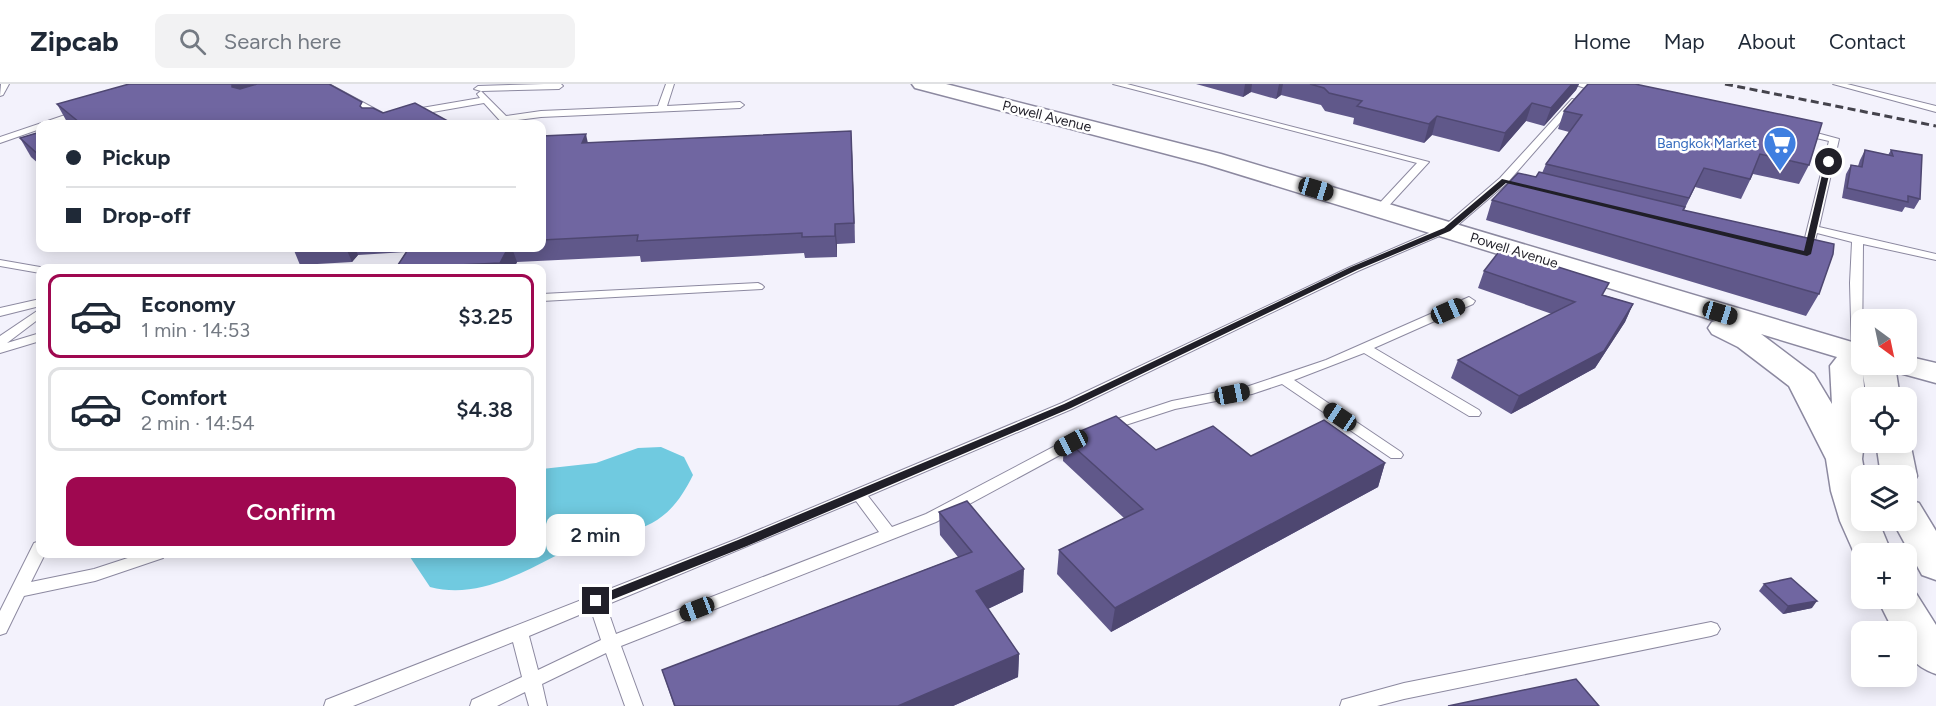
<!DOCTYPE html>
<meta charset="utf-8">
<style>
:root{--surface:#fff;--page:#f2f2f3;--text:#1f2937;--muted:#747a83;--line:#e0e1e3;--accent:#9f0850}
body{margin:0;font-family:Figtree,sans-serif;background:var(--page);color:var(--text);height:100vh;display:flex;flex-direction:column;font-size:22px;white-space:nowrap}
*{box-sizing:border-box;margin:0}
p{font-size:20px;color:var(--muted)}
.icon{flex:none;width:33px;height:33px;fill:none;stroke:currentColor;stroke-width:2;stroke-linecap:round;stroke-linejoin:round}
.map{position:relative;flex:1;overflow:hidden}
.drawer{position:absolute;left:36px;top:180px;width:510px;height:294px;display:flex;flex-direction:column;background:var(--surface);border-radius:12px;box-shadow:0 3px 15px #0003}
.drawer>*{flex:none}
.banner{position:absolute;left:36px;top:36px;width:510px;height:132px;border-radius:12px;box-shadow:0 3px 15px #0003;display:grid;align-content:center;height:132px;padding:0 30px;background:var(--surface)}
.needle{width:39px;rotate:147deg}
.buttons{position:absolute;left:1851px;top:225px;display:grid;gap:12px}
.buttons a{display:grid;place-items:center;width:66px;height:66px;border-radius:12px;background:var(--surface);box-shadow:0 3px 15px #0003;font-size:30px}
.end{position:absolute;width:27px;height:27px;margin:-14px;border:8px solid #201f28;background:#fff;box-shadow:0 0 0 3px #fff}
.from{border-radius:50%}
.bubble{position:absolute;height:42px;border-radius:12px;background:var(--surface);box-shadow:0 3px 15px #0003;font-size:20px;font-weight:600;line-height:42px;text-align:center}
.car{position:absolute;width:18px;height:36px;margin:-18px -9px;border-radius:8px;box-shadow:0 0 4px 2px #0007;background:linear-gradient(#222 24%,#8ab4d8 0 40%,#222 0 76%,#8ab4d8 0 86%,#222 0)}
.banner b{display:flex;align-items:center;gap:21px;height:57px;font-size:22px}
.banner b+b{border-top:2px solid var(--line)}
.banner i{width:15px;height:15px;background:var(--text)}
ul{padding:10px 0 0;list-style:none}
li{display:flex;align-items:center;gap:18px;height:84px;margin:0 12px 9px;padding:0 18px;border:3px solid var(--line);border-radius:12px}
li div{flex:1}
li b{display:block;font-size:22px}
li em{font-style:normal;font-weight:600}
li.active{border-color:var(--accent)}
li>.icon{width:54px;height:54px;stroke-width:1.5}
.button{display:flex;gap:12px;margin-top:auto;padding:12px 30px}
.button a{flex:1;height:69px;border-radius:12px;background:var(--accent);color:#fff;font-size:24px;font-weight:600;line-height:69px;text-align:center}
header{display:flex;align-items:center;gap:36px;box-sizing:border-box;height:84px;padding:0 30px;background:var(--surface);border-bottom:2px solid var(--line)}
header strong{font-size:28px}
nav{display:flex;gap:33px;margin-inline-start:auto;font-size:21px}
.search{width:420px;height:54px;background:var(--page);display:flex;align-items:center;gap:15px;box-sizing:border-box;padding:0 21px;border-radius:12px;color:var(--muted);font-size:22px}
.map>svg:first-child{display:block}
.water{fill:#70cae0}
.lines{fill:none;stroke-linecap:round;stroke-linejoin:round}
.lane-casing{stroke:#8c89a0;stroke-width:2}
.secondary-casing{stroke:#8c89a0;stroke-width:3}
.lane{fill:#fff;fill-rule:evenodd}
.secondary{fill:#fff;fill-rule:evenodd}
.rail{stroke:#44434c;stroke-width:3;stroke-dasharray:8 4.5;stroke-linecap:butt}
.wall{fill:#60588a}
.shaded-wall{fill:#4e4771}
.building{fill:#7066a1;stroke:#4e4771;stroke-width:1.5}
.route{fill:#201f28}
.labels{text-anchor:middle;stroke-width:5;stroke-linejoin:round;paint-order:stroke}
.far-street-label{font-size:14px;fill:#201f28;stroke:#fff}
.far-shop-label{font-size:14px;fill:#366cbe;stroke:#fff;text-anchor:end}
</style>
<header>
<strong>Zipcab</strong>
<div class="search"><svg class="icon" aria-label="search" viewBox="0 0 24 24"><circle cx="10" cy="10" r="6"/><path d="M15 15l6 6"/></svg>Search here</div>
<nav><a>Home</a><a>Map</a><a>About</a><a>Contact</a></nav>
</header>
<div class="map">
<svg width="1936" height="622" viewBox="0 0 1936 622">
<rect width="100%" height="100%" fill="#f3f2fc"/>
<path class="water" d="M661 363 684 373 693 391C683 411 672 428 652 439 636 448 615 447 598 453 544 472 490 519 430 503L408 470H542V385L596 379 638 364Z"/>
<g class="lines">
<g class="lane-casing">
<g id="lane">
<path d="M1 0H9L3 11 0 12Z"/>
<path d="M319 0H329L390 33 383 35Z"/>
<path d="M544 0H561L563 2 559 5 481 7 506 32 541 27 658 22 666 0H674L667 22 740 18 744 21 740 24 541 33 510 37 511 40H503L484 19 410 32 406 29 410 26 480 14 477 10 481 7 474 5 478 2Z"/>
<path d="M1113 0H1127L1429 78 1384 127H1376V123L1417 79Z"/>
<path d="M1573 0H1590L1592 2 1588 5Z"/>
<path d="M1833 0H1847L1936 22V28Z"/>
<path d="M1572 15 1579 17 1508 98 1451 147 1358 187 1072 325 868 412 892 443 926 430 1074 352 1079 350 1086 355 1084 358 936 438 621 562 643 622H625L606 569 542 600 547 622H529L525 608 497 622H470L472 616 522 593 513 558 353 622H324L326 616 737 455 1062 319 1350 183 1443 143 1500 94ZM856 417 879 448 616 550 606 521ZM591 526 601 556 538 586 529 552Z"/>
<path d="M80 26 83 27V31L54 40H40V45L0 59V53Z"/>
<path d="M1802 45 1839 55 1819 143 1936 170V176L1863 160 1862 274H1853L1852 271 1850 199 1852 158 1817 149 1811 172H1803L1798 169 1802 166 1829 57 1799 50V46Z"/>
<path d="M0 176 40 183 45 184H40V189L0 182Z"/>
<path d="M758 199 762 201 764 203 762 205 542 217V210Z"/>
<path d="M1469 213 1475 217 1473 220 1374 264 1479 326 1481 329 1479 332H1469L1364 269 1294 296 1401 368 1403 371 1401 374H1391L1282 300 1252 310 1175 325 1107 347 1100 343 1102 340 1172 317 1249 302 1326 276Z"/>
<path d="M40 215V222L0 232V224Z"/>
<path d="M40 225V234L7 259 40 249V257L0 269V252Z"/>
<path d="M40 457V470H45L31 498 94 485 140 470H165L163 474 95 497 24 512 6 549 0 551V527L34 459Z"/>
<path d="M1711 538 1717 540 1720 545 1717 550 1711 552 1404 615 1377 622H1340L1342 616 1404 599Z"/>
</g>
</g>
<g class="secondary-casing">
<g id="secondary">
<path d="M912 0H946L1221 70 1862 261V280H1906V272L1936 279V299L1896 288 1900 314H1867L1863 291 1865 314H1862V358H1864L1862 375 1865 392H1862V436H1878L1892 470H1862V481L1859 480 1840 437 1831 407 1826 375 1789 302 1738 263 1712 250 1708 244 1712 238 1716 237 1205 80 915 4ZM1761 250 1837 273 1830 282 1832 320 1814 290Z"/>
<path d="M1906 352 1910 358 1917 392 1912 401 1906 402V392H1881L1876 358H1906Z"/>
<path d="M1906 415 1919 419 1936 447V496L1922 491 1892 436H1906Z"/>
<path d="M1906 501 1912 503 1936 541V590C1913 582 1906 571 1906 548H1894L1877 514H1906Z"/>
</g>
</g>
<use href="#lane" class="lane"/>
<use href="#secondary" class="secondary"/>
<path class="rail" d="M1725 0 1936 42"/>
</g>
<g class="wall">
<path d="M1196 0H1579L1576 6 1544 42 1526 37 1499 68 1432 51 1424 59 1353 40 1354 34 1325 27 1321 21 1281 11 1276 15 1251 8 1243 13Z"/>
<path d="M57 20 364 24 383 29 446 36 447 40H69L67 38Z"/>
<path d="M1564 27 1809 81 1799 100 1753 90 1741 115 1695 103 1684 126 1819 210 1806 232 1486 136 1492 116 1542 89 1546 80 1569 48 1558 45Z"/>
<path d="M40 48V81L31 73 20 54Z"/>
<path d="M542 52 588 58 852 66 855 159 837 160V173L805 174 804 169 641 178 640 172 517 178 514 184H396L406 168 358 171 352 178 300 181 293 164H542Z"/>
<path d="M1865 66 1888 71 1891 66 1920 115 1914 125 1905 123 1902 128 1842 114 1846 90 1851 81 1858 82 1860 76Z"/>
<path d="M1484 187 1604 211 1633 220 1625 238 1595 284 1511 330 1451 294 1458 276 1552 230 1478 204Z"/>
<path d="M1064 354 1156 366 1385 379 1378 403 1111 548 1057 490 1059 466 1124 434 1063 377Z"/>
<path d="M939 428 1023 508 988 525 1019 570 1018 593 953 622H674L662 586 958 473 940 451Z"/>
<path d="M1764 500 1812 524 1783 530 1759 507Z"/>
</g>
<g class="shaded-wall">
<path d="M232 0H286L239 17 232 3Z"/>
<path d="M1245 0H1252L1251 8 1243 13Z"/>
<path d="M1279 0H1283L1281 11 1276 15Z"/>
<path d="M1572 0H1579L1576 6 1544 42 1551 24Z"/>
<path d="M1532 19 1526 37 1499 68 1505 49Z"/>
<path d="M1437 32 1432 51 1424 59 1429 40Z"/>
<path d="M446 36 447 40H432Z"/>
<path d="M851 47 852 66 855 159 854 139Z"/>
<path d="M586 50 590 69 582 59Z"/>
<path d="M835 140 837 160V173L835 152Z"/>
<path d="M346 164H355L358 171 352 178Z"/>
<path d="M508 164H512L517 178 514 184H502L500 179Z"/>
<path d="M1633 220 1625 238 1595 284 1511 330 1519 312Z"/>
<path d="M1385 379 1378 403 1111 548 1115 524Z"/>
<path d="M1024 485 1023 508 975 531 976 507Z"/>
<path d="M1817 517 1812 524 1783 530 1788 522Z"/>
<path d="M1019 570 1018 593 953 622H898Z"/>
</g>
<g class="building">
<path d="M129 0H232V3L240 5 257 0H329L362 18 360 22 362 24H373L383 29 415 19 446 36 432 40H70L79 38 57 20Z"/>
<path d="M1310 0H1572L1551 24 1532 19 1505 49 1437 32 1429 40 1357 22 1362 17 1329 9 1324 4Z"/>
<path d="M1588 0H1635L1822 39 1809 81 1760 70 1750 95 1704 84 1689 114 1546 80 1582 31 1564 27Z"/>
<path d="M851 47 854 139 835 140V152L802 153V149L637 157 638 151 542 156V52L586 50 582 59Z"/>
<path d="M40 48V72L20 54Z"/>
<path d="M1865 66 1893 72 1891 66 1922 71 1920 115 1908 112V118L1847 104 1851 81 1862 83Z"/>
<path d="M1539 88 1685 123 1683 126 1834 160 1833 170 1819 210 1492 116 1518 89 1536 93Z"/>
<path d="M409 164H508L500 179 396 184Z"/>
<path d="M1501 165 1609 199 1602 211 1633 220 1604 267 1519 312 1458 276 1575 218 1484 187Z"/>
<path d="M1116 332 1156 366 1213 342 1251 372 1324 336 1385 379 1115 524 1059 466 1143 425 1064 354Z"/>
<path d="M967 417 1024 485 976 507 1019 570 898 622H675L662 586 972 468 939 428Z"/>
<path d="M1791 494 1817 517 1788 522 1764 500Z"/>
<path d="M1576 595 1599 622H1448Z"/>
</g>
<path class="route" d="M1829 75 1832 78 1811 170 1807 172 1506 99 1450 147 1357 186 1071 324 747 462 601 520 596 522 590 517 592 514 738 456 1064 320 1351 183 1444 144 1502 95 1804 167 1825 78Z"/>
<defs>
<g id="supermarket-pin" transform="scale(1.725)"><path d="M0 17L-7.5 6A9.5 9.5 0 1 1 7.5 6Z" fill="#3f7fe0" stroke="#fff"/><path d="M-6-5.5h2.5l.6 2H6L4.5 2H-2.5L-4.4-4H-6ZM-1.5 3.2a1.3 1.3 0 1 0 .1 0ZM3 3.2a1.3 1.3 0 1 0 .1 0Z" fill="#fff"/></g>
</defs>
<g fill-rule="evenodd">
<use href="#supermarket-pin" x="1780" y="59"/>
</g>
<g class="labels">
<g class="far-street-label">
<text transform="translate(1047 32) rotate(14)" y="5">Powell Avenue</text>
<text transform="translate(1514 166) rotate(17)" y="5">Powell Avenue</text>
</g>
<g class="far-shop-label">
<text x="1757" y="64">Bangkok Market</text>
</g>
</g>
</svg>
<div class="buttons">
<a><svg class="needle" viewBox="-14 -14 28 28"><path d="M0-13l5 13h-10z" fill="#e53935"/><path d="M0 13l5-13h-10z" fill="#747a83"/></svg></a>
<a><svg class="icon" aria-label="locate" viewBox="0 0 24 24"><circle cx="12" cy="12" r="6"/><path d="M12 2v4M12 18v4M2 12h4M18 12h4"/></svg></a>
<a><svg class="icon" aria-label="layers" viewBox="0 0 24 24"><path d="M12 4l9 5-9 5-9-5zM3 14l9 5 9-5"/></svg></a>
<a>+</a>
<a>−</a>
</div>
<i class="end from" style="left:1829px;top:78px"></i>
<i class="end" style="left:596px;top:517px"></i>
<div class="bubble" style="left:546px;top:430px;width:99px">2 min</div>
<i class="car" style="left:1316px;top:105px;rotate:107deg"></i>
<i class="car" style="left:1448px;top:227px;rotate:66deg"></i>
<i class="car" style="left:1720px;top:229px;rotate:107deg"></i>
<i class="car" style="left:1232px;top:310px;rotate:79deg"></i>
<i class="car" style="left:1340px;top:333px;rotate:304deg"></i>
<i class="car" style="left:1071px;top:359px;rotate:242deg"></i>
<i class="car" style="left:697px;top:525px;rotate:249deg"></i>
<div class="banner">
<b><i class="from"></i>Pickup</b>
<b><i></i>Drop-off</b>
</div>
<section class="drawer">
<ul>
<li class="active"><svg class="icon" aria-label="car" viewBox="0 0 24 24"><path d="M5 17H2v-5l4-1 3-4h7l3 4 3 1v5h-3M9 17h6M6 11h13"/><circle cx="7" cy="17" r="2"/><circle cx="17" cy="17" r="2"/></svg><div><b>Economy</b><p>1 min · 14:53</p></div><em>$3.25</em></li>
<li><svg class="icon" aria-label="car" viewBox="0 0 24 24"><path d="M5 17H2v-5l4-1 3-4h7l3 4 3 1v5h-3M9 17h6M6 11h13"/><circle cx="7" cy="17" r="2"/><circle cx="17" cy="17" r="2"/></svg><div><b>Comfort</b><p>2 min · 14:54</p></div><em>$4.38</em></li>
</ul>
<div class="button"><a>Confirm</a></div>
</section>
</div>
